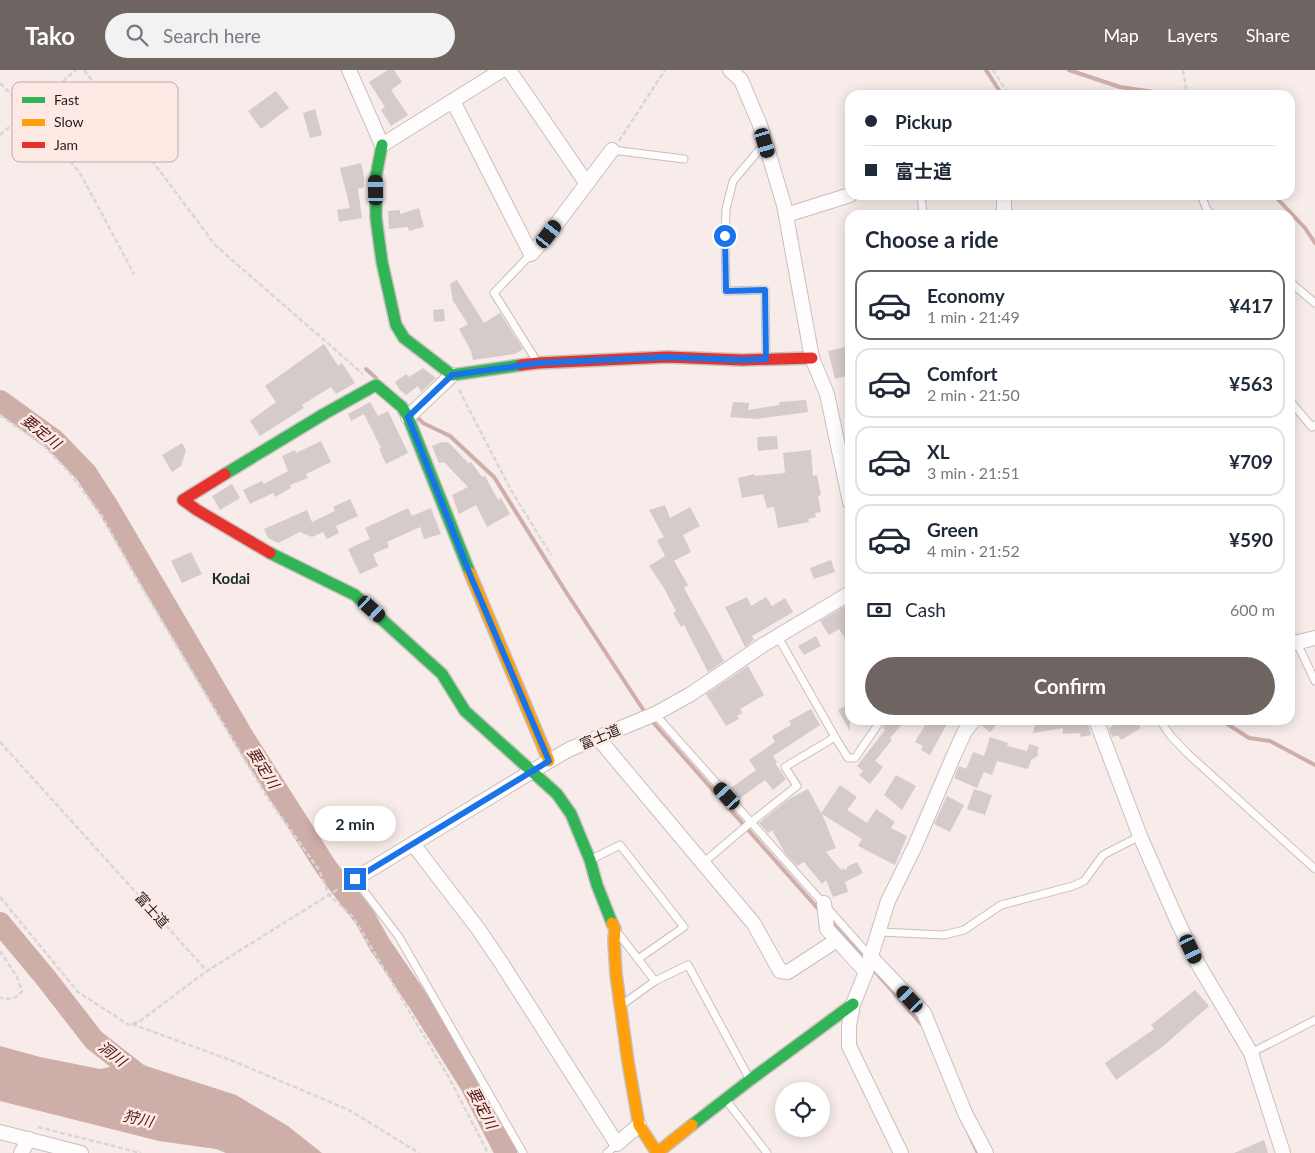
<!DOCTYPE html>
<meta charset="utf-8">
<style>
:root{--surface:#fff;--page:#f2f2f3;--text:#1f2937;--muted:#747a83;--line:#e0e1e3;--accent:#6e6563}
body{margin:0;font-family:Lato,"Noto Sans JP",sans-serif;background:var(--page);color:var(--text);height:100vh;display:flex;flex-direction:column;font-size:19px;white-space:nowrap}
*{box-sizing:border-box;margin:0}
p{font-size:16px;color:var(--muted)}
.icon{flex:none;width:28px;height:28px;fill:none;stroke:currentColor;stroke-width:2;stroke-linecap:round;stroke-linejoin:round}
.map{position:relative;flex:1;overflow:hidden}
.side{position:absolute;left:845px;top:140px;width:450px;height:515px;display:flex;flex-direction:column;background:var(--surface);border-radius:15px;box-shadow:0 2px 12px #0003}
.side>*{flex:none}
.guide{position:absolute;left:845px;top:20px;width:450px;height:110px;border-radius:15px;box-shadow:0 2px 12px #0003;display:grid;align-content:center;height:110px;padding:0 20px;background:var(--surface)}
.controls{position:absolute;left:775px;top:1012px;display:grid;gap:10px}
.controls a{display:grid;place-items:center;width:55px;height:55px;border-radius:50%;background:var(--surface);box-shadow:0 2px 12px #0003;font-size:25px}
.end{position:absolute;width:22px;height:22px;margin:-11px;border:6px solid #1a73e8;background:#fff;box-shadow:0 0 0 2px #fff}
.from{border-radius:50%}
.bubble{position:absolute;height:35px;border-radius:18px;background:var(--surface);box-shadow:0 2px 12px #0003;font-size:16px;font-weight:700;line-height:35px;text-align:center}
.car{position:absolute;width:15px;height:30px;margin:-15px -8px;border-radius:6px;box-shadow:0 0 4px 1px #0007;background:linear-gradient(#222 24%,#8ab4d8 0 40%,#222 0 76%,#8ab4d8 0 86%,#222 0)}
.guide b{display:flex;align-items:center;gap:18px;height:48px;font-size:19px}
.guide b+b{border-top:1px solid var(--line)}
.guide i{width:12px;height:12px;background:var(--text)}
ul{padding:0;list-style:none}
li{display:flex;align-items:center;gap:15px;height:70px;margin:0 10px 8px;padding:0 10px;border:2px solid var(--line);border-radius:15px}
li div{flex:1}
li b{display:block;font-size:19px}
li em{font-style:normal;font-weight:700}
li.on{border-color:var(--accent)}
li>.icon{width:45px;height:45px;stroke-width:1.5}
h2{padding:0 20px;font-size:22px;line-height:60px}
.pay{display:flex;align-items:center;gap:12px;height:55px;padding:0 20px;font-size:19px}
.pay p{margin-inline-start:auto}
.cta{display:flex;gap:10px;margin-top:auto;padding:10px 20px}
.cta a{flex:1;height:58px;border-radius:30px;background:var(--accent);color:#fff;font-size:20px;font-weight:700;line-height:58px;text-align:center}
header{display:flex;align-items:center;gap:30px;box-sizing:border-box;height:70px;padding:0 25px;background:var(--accent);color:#fff}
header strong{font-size:24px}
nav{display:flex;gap:28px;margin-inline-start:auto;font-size:18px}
.search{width:350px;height:45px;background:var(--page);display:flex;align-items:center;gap:12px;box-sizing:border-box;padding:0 18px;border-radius:28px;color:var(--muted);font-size:19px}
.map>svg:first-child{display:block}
.water{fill:#ceaea9}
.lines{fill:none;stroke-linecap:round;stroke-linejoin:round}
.stream{stroke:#ceaea9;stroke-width:4}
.river{stroke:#ceaea9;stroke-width:22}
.building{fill:#d5cbca}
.lane-casing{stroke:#c9bfbd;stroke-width:9}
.street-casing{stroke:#c9bfbd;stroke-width:16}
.fast-casing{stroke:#c9bfbd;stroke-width:14}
.slow-casing{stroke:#c9bfbd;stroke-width:14}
.jam-casing{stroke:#c9bfbd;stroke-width:14}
.path{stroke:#d9d6d6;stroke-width:2.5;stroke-dasharray:5 2.5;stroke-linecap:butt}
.lane{stroke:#fefcfc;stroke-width:7}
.street{stroke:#fefcfc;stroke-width:14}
.fast{stroke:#30b455;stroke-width:11}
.slow{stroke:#ff9f0a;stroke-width:11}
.jam{stroke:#e5322d;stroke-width:11}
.route{stroke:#1a73e8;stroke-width:6}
.labels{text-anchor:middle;stroke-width:5;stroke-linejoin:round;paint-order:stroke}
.street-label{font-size:14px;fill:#251c1a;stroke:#fde8e4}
.water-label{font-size:15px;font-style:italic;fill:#4b1710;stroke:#fde8e4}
.neighbourhood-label{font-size:15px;font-weight:bold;fill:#0f302b;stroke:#fde8e4}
.key{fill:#fde8e4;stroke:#bcaba7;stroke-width:1}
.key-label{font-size:14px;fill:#251c1a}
</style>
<header>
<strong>Tako</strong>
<div class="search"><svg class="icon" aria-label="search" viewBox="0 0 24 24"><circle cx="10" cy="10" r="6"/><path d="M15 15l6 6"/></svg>Search here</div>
<nav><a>Map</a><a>Layers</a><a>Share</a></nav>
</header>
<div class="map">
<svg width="1315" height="1083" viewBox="0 0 1315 1083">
<rect width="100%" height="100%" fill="#f7ecea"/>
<path class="water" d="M0 976 40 987 100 999 134 992 236 1025 288 1056 322 1083H226L216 1079 159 1071 0 1031Z"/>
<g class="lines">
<g class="stream">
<path d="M986 0 1002 25"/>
<path d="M1069 0 1120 17 1174 25"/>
<path d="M1274 125 1305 158 1315 173"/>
<path d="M366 299 376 308"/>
<path d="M417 347 423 353 450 366 494 407 566 522 646 644"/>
<path d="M651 650 820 841"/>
<path d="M1221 650 1249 668 1270 671 1315 695"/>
<path d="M830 851 866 891"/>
<path d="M872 898 923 956"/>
<path d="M968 1062 978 1083"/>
</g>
<g class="river">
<path d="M0 331 54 370 86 403 108 437 245 670 326 797 365 848 380 875 419 932 471 1015 506 1083"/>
<path d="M0 853 45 907 94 970 140 1006 150 1011"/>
</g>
</g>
<g class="building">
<path d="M388 0H394L402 12 391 20 408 45 391 56 381 40 385 37 369 12Z"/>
<path d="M276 21 289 38 261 59 248 41Z"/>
<path d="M315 39 322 65 310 68 303 43Z"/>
<path d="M361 93 364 107V117L358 119 362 148 339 152 337 140 350 138 340 98Z"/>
<path d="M419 138 424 157 409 161 408 157 389 159 388 141 400 140V144Z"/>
<path d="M457 210 484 253 500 243 523 279 515 284 473 290 471 281 459 259 468 254 453 231 450 214Z"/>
<path d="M444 239 445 251 434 252 433 240Z"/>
<path d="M324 274 338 296 342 293 355 313 336 324 331 317 302 335 304 338 260 366 250 351 276 332 265 316Z"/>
<path d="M850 276V305L835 309 828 281Z"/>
<path d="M423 298 436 308 422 321 421 322 418 316 406 325 400 320 395 312 406 304 409 307Z"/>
<path d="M806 330 808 342 757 349 730 347 733 332 749 333 748 340 780 335 779 332Z"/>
<path d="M370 332 378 346 388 341 408 383 386 394 379 379 381 378 364 344 351 351 348 344Z"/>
<path d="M777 366 778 379 758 381 757 367Z"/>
<path d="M321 371 331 392 306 404 308 408 290 415 291 418 275 427 273 423 250 434 243 420 262 411 264 414 288 401 282 386 295 380 296 383Z"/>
<path d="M442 372 449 373 468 393 471 392 482 407 485 406 498 430 501 428 510 444 487 457 476 435 459 444 452 425 468 417 444 392 439 393 432 376Z"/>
<path d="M182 373 186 380 181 396 172 402 162 385Z"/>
<path d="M811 380 813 406 817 405 821 425 818 426 821 442 815 443 816 447 808 449 809 452 778 458 774 437 767 438 763 424 742 428 738 408 754 404 755 406 785 403 783 383Z"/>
<path d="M232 414 240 428 220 440 212 426Z"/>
<path d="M350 429 358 446 336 456 339 463 327 469 323 462 312 467 300 462 278 473 268 468 264 459 307 440 312 452 335 441 333 437Z"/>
<path d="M665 435 670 448 690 437 700 456 683 465 691 482 674 491 688 515 684 518 724 591 708 602 684 555 681 557 673 543 676 541 664 518 649 496 665 486 657 470 664 467 649 440Z"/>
<path d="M408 438 412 446 431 438 441 464 424 469 420 457 387 472 389 477 373 484 378 496 360 504 348 479 370 469 365 458Z"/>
<path d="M191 482 202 504 182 513 171 491Z"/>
<path d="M831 490 835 502 814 509 810 498Z"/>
<path d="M747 527 751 536 766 527 772 536 785 528 793 542 752 566 754 570 745 577 725 537Z"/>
<path d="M845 536 850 544V576L839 559 829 565 820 551Z"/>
<path d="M816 566 821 576 804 585 798 576Z"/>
<path d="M748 596 764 625 740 639 742 643 737 646 739 649 726 656 706 624Z"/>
<path d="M850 633V661L838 640Z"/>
<path d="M811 639 820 655 773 686 777 692 775 693 786 709 773 720 765 710 739 729 731 718 756 700 749 690 775 672 772 666 791 655 789 651Z"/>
<path d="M886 650H906L890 668 892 670 875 691 883 697 870 714 859 705 863 701 857 696 885 660 883 657Z"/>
<path d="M928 650H949L930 685 921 680 923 676 915 672Z"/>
<path d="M983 650H1001L990 662 981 655Z"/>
<path d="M1036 650H1087L1091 665 1081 667 1080 663 1063 664V658L1033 663Z"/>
<path d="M1110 650H1136L1141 658 1121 670 1118 665 1113 667 1110 663 1109 658 1113 656Z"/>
<path d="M990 667 1008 673 1007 676 1027 681 1029 674 1039 677 1037 684 1039 685 1031 690 1028 699 997 691 992 705 984 702 977 718 954 708 959 696 966 699 973 682 984 686Z"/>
<path d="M896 705 916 716 902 740 884 725Z"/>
<path d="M840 715 857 727 847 740 867 753 876 739 895 752 891 758 907 766 895 795 858 776 862 769 822 744 836 778 826 782 841 800 844 798 845 801 848 796 857 792 863 803 845 812 848 822 833 827 826 810 822 814 804 792 797 796 785 783 772 760 768 763 759 753 789 729 808 719 821 743Z"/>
<path d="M974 719 992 725 985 745 967 739Z"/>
<path d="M947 726 964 735 950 762 934 754Z"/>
<path d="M1195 920 1209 936 1162 977 1116 1010 1105 993 1154 959 1151 955Z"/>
<path d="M1264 1070 1268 1083H1234Z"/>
</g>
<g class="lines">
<g class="lane-casing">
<g id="lane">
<path d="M765 73 733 111 726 139 725 167 726 221 765 220 766 286"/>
<path d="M612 80 684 89"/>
<path d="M921 125 923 145"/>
<path d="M1201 125 1207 140 1213 145"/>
<path d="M531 184 494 223 536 290"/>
<path d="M1290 212 1315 233"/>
<path d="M1290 331 1312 357 1315 355"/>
<path d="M1297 573 1315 611"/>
<path d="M655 644 870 886"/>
<path d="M1160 650 1170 665 1187 683 1315 799"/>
<path d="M835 667 848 688H855L881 650"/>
<path d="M592 789 620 775 684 857 638 889"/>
<path d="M703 793 750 753 797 716 785 697 835 667 778 567"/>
<path d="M355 809 399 867 523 1083"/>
<path d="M879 862 944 865 964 860 1001 835 1073 816 1084 811 1103 785 1140 766"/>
<path d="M618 863 655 911"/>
<path d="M623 934 655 911 688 895 749 1008"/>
<path d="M1251 983 1315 950"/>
<path d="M726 1030 767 1083"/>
<path d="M607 1083 617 1074"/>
</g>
</g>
<g class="street-casing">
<g id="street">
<path d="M349 0 382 75 502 0"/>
<path d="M509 0 587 114"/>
<path d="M730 0 741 10 760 55 784 135 812 288 827 324 850 432"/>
<path d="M453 31 531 184 549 164 612 80"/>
<path d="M1004 125V145"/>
<path d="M786 145 850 125"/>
<path d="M408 347 452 305"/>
<path d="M1290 574 1315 568"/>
<path d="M1096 650 1140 766 1176 848 1198 894 1251 983 1283 1083"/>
<path d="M598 668 754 854 780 901 788 902 837 870"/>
<path d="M413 774 479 860 502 894 617 1074 639 1055"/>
<path d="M350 812 549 691 570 679 655 644 691 624 763 575 850 523"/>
<path d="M824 833 827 859 866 902"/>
<path d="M870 886 924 943 965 1043 986 1083"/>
<path d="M0 1062 81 1083"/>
<path d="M21 1083 29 1069"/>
<path d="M901 1083 849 976V956L853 934 866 902 888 831 915 776 954 685 965 661 974 650"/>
</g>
</g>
<g class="fast-casing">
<g id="fast">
<path d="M382 75 376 106V148L382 192 396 255 404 268 452 305 521 295"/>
<path d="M225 404 324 344 376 315 402 337 408 347 470 503"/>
<path d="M270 483 355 525 442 604 465 641 557 724 571 744 590 790 597 815 612 853"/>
<path d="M692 1055 750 1010 853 934"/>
</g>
</g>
<g class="slow-casing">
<g id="slow">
<path d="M470 503 549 691"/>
<path d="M612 853 615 859 614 871 616 904 628 992 639 1055 657 1083 692 1055"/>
</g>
</g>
<g class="jam-casing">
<g id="jam">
<path d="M521 295 538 293 667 287 742 290 812 288"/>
<path d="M225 404 183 430 197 440 270 483"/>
</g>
</g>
<g class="path">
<path d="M84 0 216 176 363 304"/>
<path d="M993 0 1009 25"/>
<path d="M1183 0 1187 25"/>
<path d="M0 13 27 40 80 103 134 204"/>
<path d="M0 65 76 0"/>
<path d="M619 71 665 0"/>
<path d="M459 320 511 420 551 485"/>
<path d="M0 345 44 376 68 401 102 446 135 506 267 727 319 800 329 825 353 847 448 1006 488 1083"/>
<path d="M0 672 207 901 340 818"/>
<path d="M0 827 78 922 129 955 140 951 207 901"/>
<path d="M0 881 17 907 22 921C16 930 10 929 0 928"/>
<path d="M132 954 233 991 349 1040 419 1083"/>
<path d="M38 1057 141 1083"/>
</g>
<use href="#lane" class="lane"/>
<use href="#street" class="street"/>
<use href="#fast" class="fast"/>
<use href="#slow" class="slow"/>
<use href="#jam" class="jam"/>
</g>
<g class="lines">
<path class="route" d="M355 809 549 691 471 507 408 347 452 305 538 293 667 287 742 290 766 289 765 220 726 221 725 166"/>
</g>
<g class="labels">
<g class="street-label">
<text transform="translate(600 667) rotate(-23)" y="5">富士道</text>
<text transform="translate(152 840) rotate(48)" y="5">富士道</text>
</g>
<g class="water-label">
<text transform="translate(41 362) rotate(38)" y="5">要定川</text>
<text transform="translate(263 698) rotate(58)" y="5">要定川</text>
<text transform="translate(112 984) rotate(38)" y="5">洞川</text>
<text transform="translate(482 1038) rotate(62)" y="5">要定川</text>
<text transform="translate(138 1049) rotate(13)" y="5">狩川</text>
</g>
<g class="neighbourhood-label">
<text x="231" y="514">Kodai</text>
</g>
</g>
<rect x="12" y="12" width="166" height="80" rx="8" class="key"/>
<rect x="22" y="27" width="23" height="6" fill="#30b455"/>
<rect x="22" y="49" width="23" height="7" fill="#ff9f0a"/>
<rect x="22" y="72" width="23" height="6" fill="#e5322d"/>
<g class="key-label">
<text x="54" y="35">Fast</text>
<text x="54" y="57">Slow</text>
<text x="54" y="80">Jam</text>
</g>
</svg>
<div class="controls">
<a><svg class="icon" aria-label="locate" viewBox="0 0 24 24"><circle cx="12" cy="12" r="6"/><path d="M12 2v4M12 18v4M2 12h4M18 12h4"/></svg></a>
</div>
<i class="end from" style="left:725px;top:166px"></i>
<i class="end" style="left:355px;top:809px"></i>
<div class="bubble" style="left:314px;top:736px;width:82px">2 min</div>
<i class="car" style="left:765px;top:73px;rotate:163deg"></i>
<i class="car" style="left:376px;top:120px;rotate:359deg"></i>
<i class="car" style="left:549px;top:164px;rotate:37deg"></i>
<i class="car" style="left:372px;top:539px;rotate:132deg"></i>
<i class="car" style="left:727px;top:726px;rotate:318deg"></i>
<i class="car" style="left:1191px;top:879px;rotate:155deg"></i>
<i class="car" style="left:910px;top:929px;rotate:317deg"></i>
<div class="guide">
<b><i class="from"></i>Pickup</b>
<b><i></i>富士道</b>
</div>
<section class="side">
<h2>Choose a ride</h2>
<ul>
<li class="on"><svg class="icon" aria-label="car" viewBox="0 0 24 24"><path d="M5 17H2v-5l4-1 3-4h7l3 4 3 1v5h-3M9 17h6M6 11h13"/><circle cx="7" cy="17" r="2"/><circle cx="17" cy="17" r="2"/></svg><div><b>Economy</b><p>1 min · 21:49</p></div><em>¥417</em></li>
<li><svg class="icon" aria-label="car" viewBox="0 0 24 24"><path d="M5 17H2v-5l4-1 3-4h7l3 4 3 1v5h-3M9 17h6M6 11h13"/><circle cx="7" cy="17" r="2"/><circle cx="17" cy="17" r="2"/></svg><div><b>Comfort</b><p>2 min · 21:50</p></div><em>¥563</em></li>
<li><svg class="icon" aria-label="car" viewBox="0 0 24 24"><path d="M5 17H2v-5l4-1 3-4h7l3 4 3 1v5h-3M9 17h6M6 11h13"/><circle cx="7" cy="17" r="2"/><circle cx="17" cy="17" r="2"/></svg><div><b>XL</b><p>3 min · 21:51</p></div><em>¥709</em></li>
<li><svg class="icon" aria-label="car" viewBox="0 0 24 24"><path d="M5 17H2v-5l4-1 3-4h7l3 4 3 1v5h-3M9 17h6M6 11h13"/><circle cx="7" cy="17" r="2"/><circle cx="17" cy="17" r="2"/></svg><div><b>Green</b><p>4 min · 21:52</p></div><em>¥590</em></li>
</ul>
<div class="pay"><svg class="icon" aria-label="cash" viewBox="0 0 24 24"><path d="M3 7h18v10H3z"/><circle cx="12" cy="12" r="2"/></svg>Cash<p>600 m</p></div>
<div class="cta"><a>Confirm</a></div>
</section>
</div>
